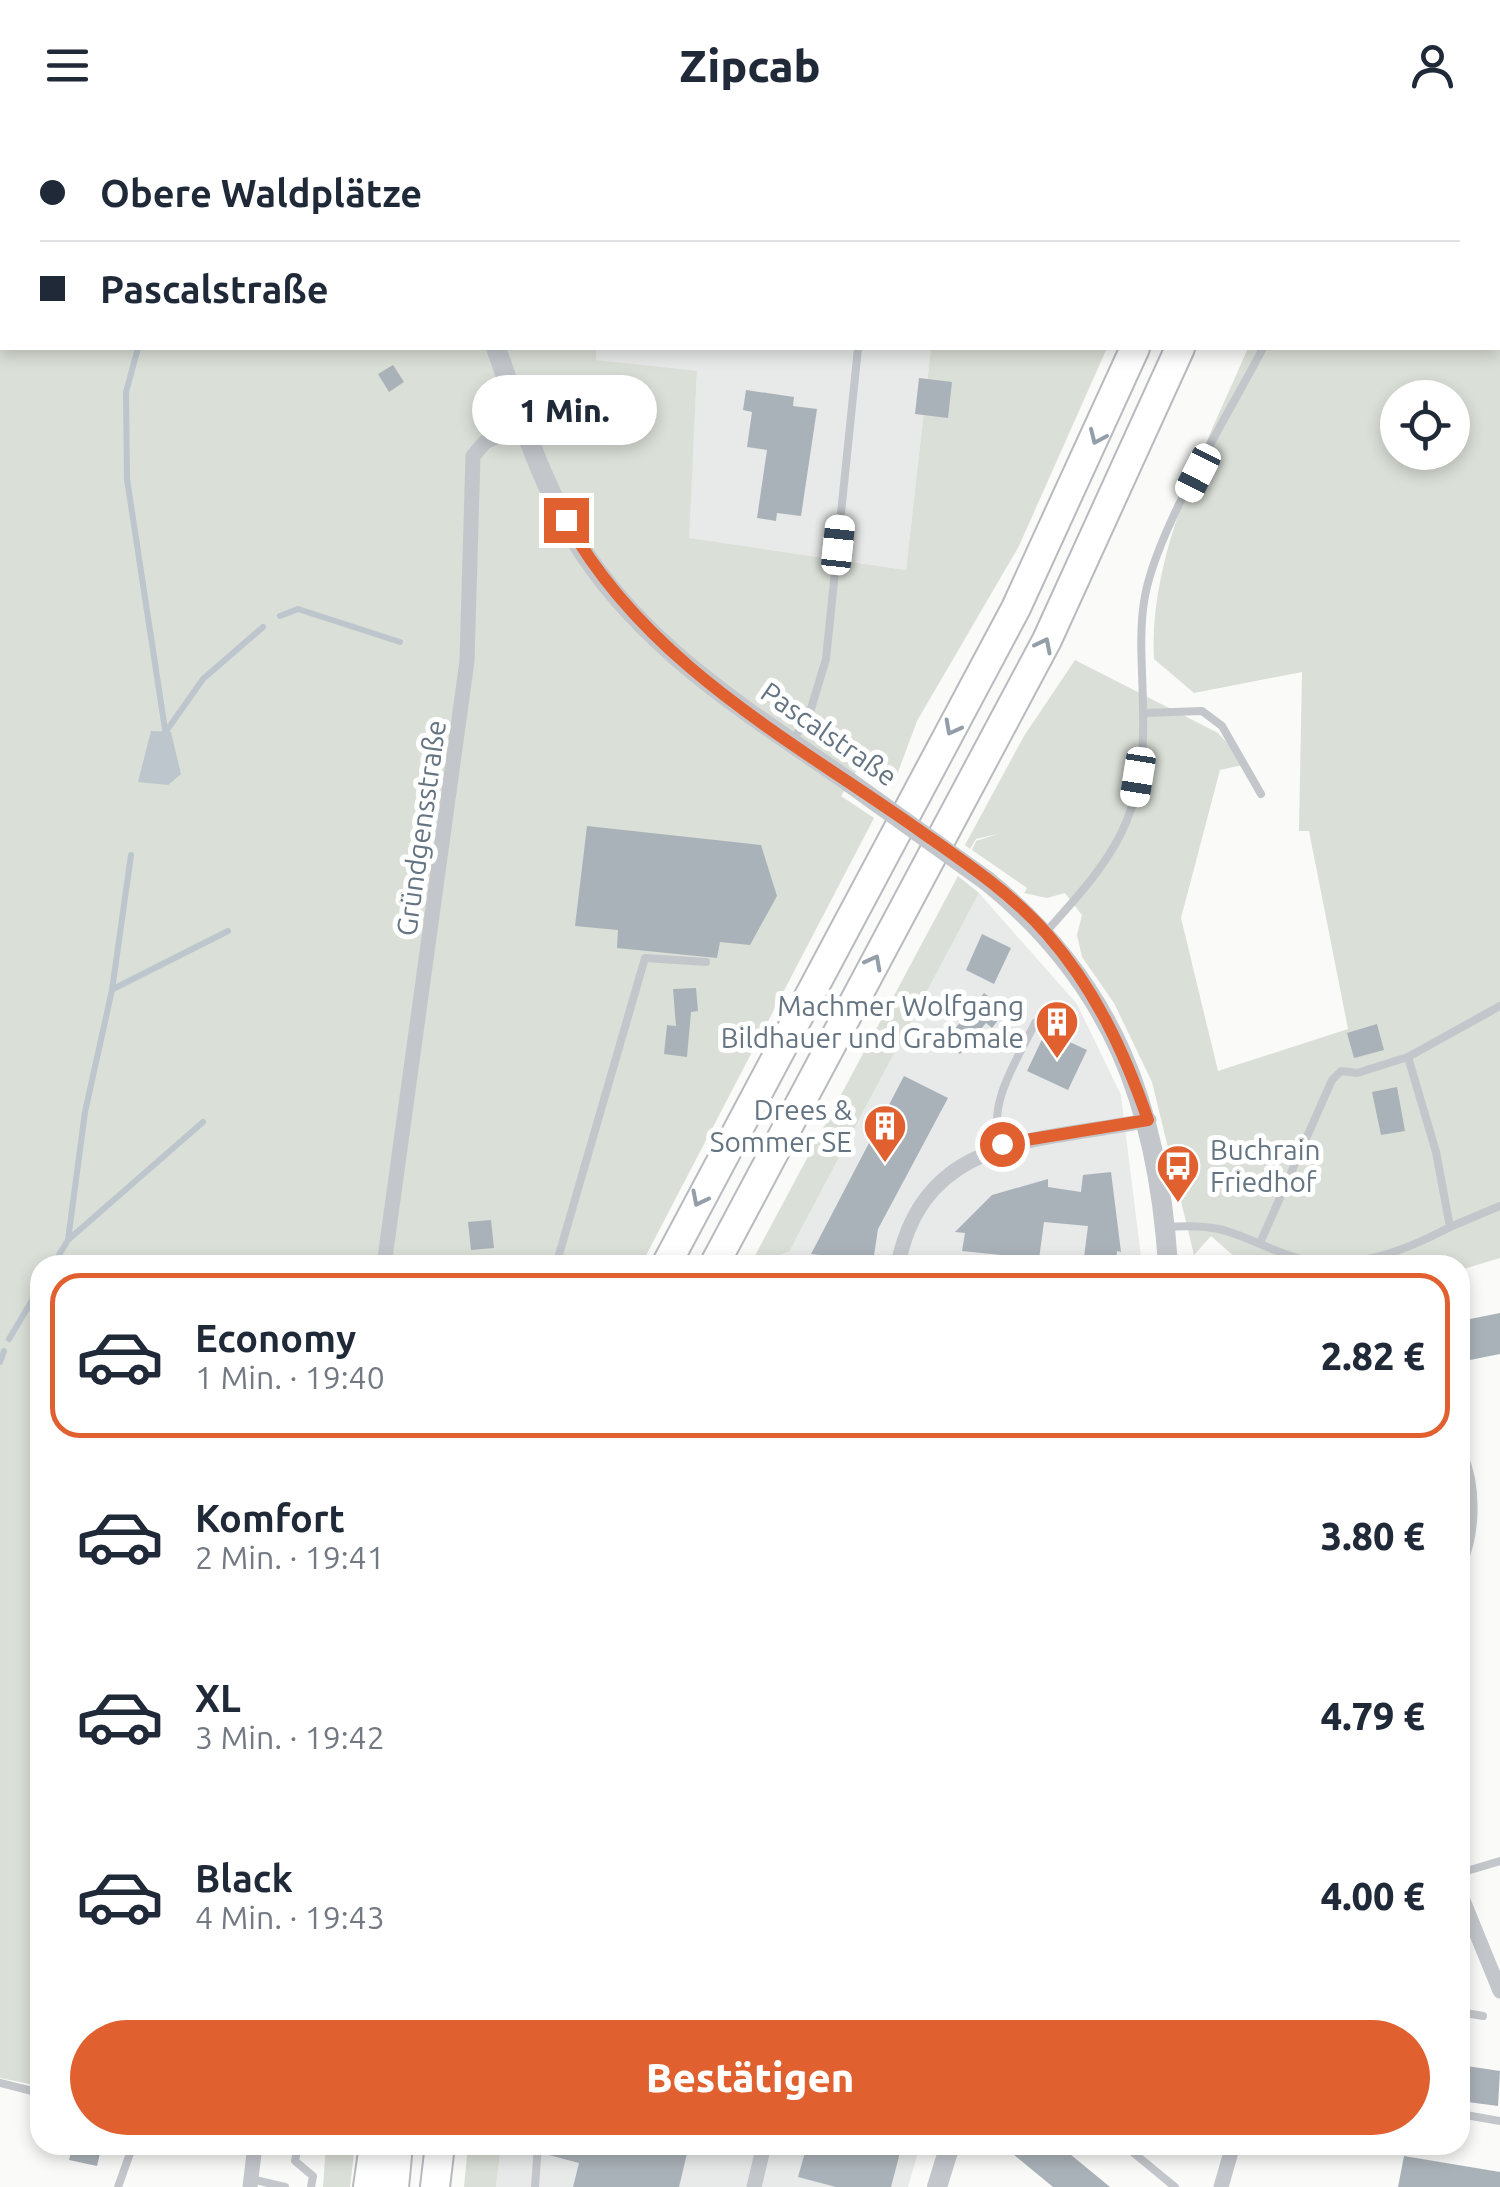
<!DOCTYPE html>
<html lang="de">
<meta charset="utf-8">
<style>
:root{--surface:#fff;--page:#f2f2f3;--text:#1f2937;--muted:#747a83;--line:#e0e1e3;--accent:#e16030}
body{margin:0;font-family:Ubuntu,sans-serif;background:var(--page);color:var(--text);height:100vh;display:flex;flex-direction:column;font-size:38px;white-space:nowrap}
*{box-sizing:border-box;margin:0}
p{font-size:32px;color:var(--muted)}
.icon{flex:none;width:55px;height:55px;fill:none;stroke:currentColor;stroke-width:2;stroke-linecap:round;stroke-linejoin:round}
.map{position:relative;flex:1;overflow:hidden}
.panel{position:absolute;left:30px;top:1125px;width:1440px;height:900px;display:flex;flex-direction:column;background:var(--surface);border-radius:30px;box-shadow:0 5px 15px #0003}
.panel>*{flex:none}
.banner{position:absolute;left:0px;top:0px;width:1500px;height:220px;box-shadow:0 5px 15px #0003;display:grid;align-content:center;height:220px;padding:0 40px;background:var(--surface)}
.fabs{position:absolute;left:1380px;top:250px;display:grid;gap:20px}
.fabs a{display:grid;place-items:center;width:90px;height:90px;border-radius:50%;background:var(--surface);box-shadow:0 5px 15px #0003;font-size:50px}
.end{position:absolute;width:45px;height:45px;margin:-22px;border:12px solid #e16030;background:#fff;box-shadow:0 0 0 5px #fff}
.from{border-radius:50%}
.bubble{position:absolute;height:70px;border-radius:35px;background:var(--surface);box-shadow:0 5px 15px #0003;font-size:32px;font-weight:800;line-height:70px;text-align:center}
.car{position:absolute;width:30px;height:60px;margin:-30px -15px;border-radius:12px;box-shadow:0 0 8px 2px #0007;background:linear-gradient(#fff 24%,#345 0 40%,#fff 0 76%,#345 0 86%,#fff 0)}
.banner b{display:flex;align-items:center;gap:35px;height:95px;font-size:38px}
.banner b+b{border-top:2px solid var(--line)}
.banner i{width:25px;height:25px;background:var(--text)}
ul{padding:18px 0 0;list-style:none}
li{display:flex;align-items:center;gap:30px;height:165px;margin:0 20px 15px;padding:0 20px;border:5px solid transparent;border-radius:30px}
li div{flex:1}
li b{display:block;font-size:38px}
li em{font-style:normal;font-weight:800}
li.current{border-color:var(--accent)}
li>.icon{width:90px;height:90px;stroke-width:1.5}
.button{display:flex;gap:20px;margin-top:auto;padding:20px 40px}
.button a{flex:1;height:115px;border-radius:60px;background:var(--accent);color:#fff;font-size:40px;font-weight:800;line-height:115px;text-align:center}
header{display:flex;justify-content:space-between;align-items:center;height:130px;padding:0 40px;background:var(--surface);font-size:45px;font-weight:800}
.map>svg:first-child{display:block}
.built{fill:#e8e9e9}
.green{fill:#dadfd7;fill-rule:evenodd}
.water{fill:#bcc6cc}
.lines{fill:none;stroke-linecap:round;stroke-linejoin:round}
.stream{stroke:#bcc6cc;stroke-width:6}
.building{fill:#aab2b9}
.motorway-casing{stroke:#b7babe;stroke-width:32}
.service{stroke:#c3c7cb;stroke-width:8}
.minor{stroke:#c3c7cb;stroke-width:15}
.tertiary{stroke:#c3c7cb;stroke-width:20}
.motorway{stroke:#fff;stroke-width:28}
.tertiary-bridge{stroke:#c3c7cb;stroke-width:20}
.oneway{stroke:#939ea8}
.route{stroke:#e16030;stroke-width:12}
.labels{text-anchor:middle;stroke-width:10;stroke-linejoin:round;paint-order:stroke}
.street-label{font-size:28px;fill:#657482;stroke:#fff}
.poi-label{font-size:28px;fill:#657482;stroke:#fff;text-anchor:end}
</style>
<header><svg class="icon" aria-label="menu" viewBox="0 0 24 24"><path d="M4 6h16M4 12h16M4 18h16"/></svg>Zipcab<svg class="icon" aria-label="person" viewBox="0 0 24 24"><circle cx="12" cy="8" r="4"/><path d="M4 21q1-7 8-7t8 7"/></svg></header>
<div class="map">
<svg width="1500" height="2057" viewBox="0 0 1500 2057">
<rect width="100%" height="100%" fill="#fafaf8"/>
<g class="built">
<path d="M580 0H955V2Z"/>
<path d="M596 218H931L906 440 688 408 697 242 595 230Z"/>
<path d="M979 763 1077 874 1121 965 1142 1135H769L773 1127 789 1122Z"/>
<path d="M501 2015H920L908 2057H496Z"/>
</g>
<g class="green">
<path d="M0 0H580L583 2H2V218H596V230L697 241 689 408 906 440 931 218H1107L1019 416 917 591 894 653 889 660 858 638 841 666 874 688 641 1135H40V1956L0 1948Z"/>
<path d="M1322 0H1500V1128L1460 1140V1135H1244L1211 1106 1194 1125 1152 952 1114 873 1082 827 1077 805 1082 785 1065 763 1047 768 1024 763 1027 758 972 720 976 711 998 704 976 709 970 719 965 715 1024 606 1075 530 1218 603 1247 634 1220 640 1181 788 1218 941 1348 899 1309 701H1299L1302 542 1194 563 1154 529C1148 425 1207 313 1248 218H1498V2ZM1398 268H1452V322H1398Z"/>
<path d="M958 746 979 763 789 1122 773 1127 769 1135H750Z"/>
<path d="M326 2015H355L350 2057H323Z"/>
<path d="M468 2015H501L496 2057H464Z"/>
</g>
<path class="water" d="M151 601 171 602 181 644 168 655 138 652Z"/>
<g class="lines">
<g class="stream">
<path d="M138 218 126 262 127 349 166 606"/>
<path d="M280 486 298 479 400 512"/>
<path d="M167 600 203 549 263 497"/>
<path d="M113 859 228 801"/>
<path d="M68 1110 203 992"/>
<path d="M53 1135 68 1110 85 982 112 860 131 725"/>
<path d="M9 1209 40 1157"/>
<path d="M0 1232 4 1221"/>
</g>
</g>
<g class="building">
<path d="M393 235 404 252 389 262 378 244Z"/>
<path d="M919 248 952 252 948 288 915 284Z"/>
<path d="M746 260 794 267 793 276 817 279 801 386 777 383 776 391 757 388 767 320 747 317 752 282 743 280Z"/>
<path d="M587 696 761 715 777 766 750 815 720 812 717 828 617 818 618 800 575 796Z"/>
<path d="M982 804 1011 818 994 854 966 840Z"/>
<path d="M696 858 698 881 691 882 687 927 664 924 667 895 676 896 673 859Z"/>
<path d="M984 863 1006 880 992 898 986 893 960 924 945 911Z"/>
<path d="M1377 894 1384 920 1354 928 1347 903Z"/>
<path d="M1046 901 1087 920 1068 960 1027 941Z"/>
<path d="M904 946 948 968 878 1099 873 1132 811 1124Z"/>
<path d="M1397 957 1405 1001 1381 1005 1372 962Z"/>
<path d="M1111 1042 1121 1122 1117 1121 1116 1135H1083L1088 1096 1044 1092 1039 1129 962 1121 965 1103 955 1102 992 1065 1048 1049V1057L1081 1062 1083 1045Z"/>
<path d="M491 1090 494 1118 471 1120 468 1092Z"/>
<path d="M1500 1183V1224L1460 1232V1191Z"/>
<path d="M1460 1935 1500 1941 1498 1976 1460 1971Z"/>
<path d="M73 2015H102L97 2036 69 2030Z"/>
<path d="M545 2015H689L679 2057H573L579 2033 545 2024Z"/>
<path d="M807 2015H902L891 2057H836L798 2047Z"/>
<path d="M1002 2015H1059L1110 2057H1053Z"/>
<path d="M1404 2026 1500 2042V2057H1398Z"/>
</g>
<g class="lines">
<g class="motorway-casing">
<g id="motorway">
<path d="M1216 2 1217 0"/>
<path d="M1260 2V0"/>
<path d="M666 1135 1016 478 1135 218"/>
<path d="M714 1135 1047 510 1180 218"/>
<path d="M368 2057 374 2015"/>
<path d="M394 2057 398 2015"/>
<path d="M435 2057 440 2015"/>
</g>
</g>
<g class="service">
<path d="M174 0 179 2"/>
<path d="M355 2 357 0"/>
<path d="M1354 2 1355 0"/>
<path d="M1144 583 1202 581 1222 596 1261 664"/>
<path d="M792 612 810 582 826 529 858 218"/>
<path d="M1045 803C1114 727 1146 688 1143 580 1143 543 1138 503 1145 466 1158 396 1229 284 1263 218"/>
<path d="M1408 927 1500 876"/>
<path d="M1002 1014C984 977 1019 927 1035 893"/>
<path d="M1166 1097C1226 1093 1232 1104 1285 1124 1342 1146 1401 1123 1450 1097L1436 1022 1408 927 1357 943 1341 941 1332 950 1260 1113"/>
<path d="M1450 1097 1500 1076"/>
<path d="M556 1135 645 828 706 832"/>
<path d="M1460 1743 1500 1731"/>
<path d="M1460 1882 1483 1886"/>
<path d="M0 1953 40 1963"/>
<path d="M1460 1984 1500 1991"/>
<path d="M298 2015 295 2031 313 2046 311 2057"/>
<path d="M1124 2015 1175 2057"/>
<path d="M251 2049 285 2057"/>
<path d="M118 2057 133 2015"/>
<path d="M535 2057 538 2015"/>
</g>
<g class="minor">
<path d="M384 1135 467 531 473 326 485 312 523 295"/>
<path d="M898 1135C924 1002 1044 1012 1149 990"/>
<path d="M1460 1325C1474 1356 1473 1401 1460 1431"/>
<path d="M1460 1763 1500 1861"/>
<path d="M250 2057 255 2015"/>
<path d="M754 2057 764 2015"/>
<path d="M1221 2057 1233 2015"/>
</g>
<g class="tertiary">
<path d="M428 0 429 2"/>
<path d="M496 218C521 288 544 363 586 426 653 525 754 586 849 652"/>
<path d="M987 751C1113 853 1158 977 1168 1135"/>
<path d="M937 2057 950 2015"/>
</g>
<use href="#motorway" class="motorway"/>
<path class="tertiary-bridge" d="M849 652 987 751"/>
</g>
<defs><path id="oneway-chevron" d="M-2-3.5L2.5 0L-2 3.5" fill="none" stroke-width="1.6" stroke-linecap="round" stroke-linejoin="round" transform="scale(2.5)"/></defs>
<g class="oneway">
<use href="#oneway-chevron" transform="translate(1097 307) rotate(114)"/>
<use href="#oneway-chevron" transform="translate(1044 515) rotate(-63)"/>
<use href="#oneway-chevron" transform="translate(952 598) rotate(118)"/>
<use href="#oneway-chevron" transform="translate(874 832) rotate(-62)"/>
<use href="#oneway-chevron" transform="translate(699 1069) rotate(117)"/>
</g>
<g class="lines">
<path class="route" d="M566 390C645 534 793 611 923 703 966 733 1012 764 1047 804 1095 859 1124 921 1148 990L1002 1014"/>
</g>
<defs>
<g id="building-pin" transform="scale(2.25)"><path d="M0 17L-7.5 6A9.5 9.5 0 1 1 7.5 6Z" fill="#e16030" stroke="#fff"/><path d="M-4-6H4V6H1V3H-1V6H-4ZM-2.5-4.3h1.7v1.8h-1.7ZM.8-4.3h1.7v1.8H.8ZM-2.5-1h1.7V.8h-1.7ZM.8-1h1.7V.8H.8Z" fill="#fff"/></g>
<g id="bus-pin" transform="scale(2.25)"><path d="M0 17L-7.5 6A9.5 9.5 0 1 1 7.5 6Z" fill="#e16030" stroke="#fff"/><path d="M-5-6H5V4H4V6H2V4H-2V6H-4V4H-5ZM-3.5-4V0h7V-4ZM-3.5 1.2v1.5H-2V1.2ZM2 1.2v1.5H3.5V1.2Z" fill="#fff"/></g>
</defs>
<g fill-rule="evenodd">
<use href="#building-pin" x="1057" y="892"/>
<use href="#building-pin" x="885" y="996"/>
<use href="#bus-pin" x="1178" y="1036"/>
</g>
<g class="labels">
<g class="street-label">
<text transform="translate(829 604) rotate(35)" y="10">Pascalstraße</text>
<text transform="translate(421 698) rotate(-82)" y="10">Gründgensstraße</text>
</g>
<g class="poi-label">
<text x="1024" y="886">Machmer Wolfgang<tspan x="1024" dy="32">Bildhauer und Grabmale</tspan></text>
<text x="852" y="990">Drees &amp;<tspan x="852" dy="32">Sommer SE</tspan></text>
<text x="1210" y="1030" text-anchor="start">Buchrain<tspan x="1210" dy="32">Friedhof</tspan></text>
</g>
</g>
</svg>
<div class="fabs">
<a><svg class="icon" aria-label="locate" viewBox="0 0 24 24"><circle cx="12" cy="12" r="6"/><path d="M12 2v4M12 18v4M2 12h4M18 12h4"/></svg></a>
</div>
<i class="end from" style="left:1002px;top:1014px"></i>
<i class="end" style="left:566px;top:390px"></i>
<div class="bubble" style="left:472px;top:245px;width:185px">1 Min.</div>
<i class="car" style="left:1198px;top:343px;rotate:207deg"></i>
<i class="car" style="left:838px;top:415px;rotate:6deg"></i>
<i class="car" style="left:1138px;top:647px;rotate:189deg"></i>
<div class="banner">
<b><i class="from"></i>Obere Waldplätze</b>
<b><i></i>Pascalstraße</b>
</div>
<section class="panel">
<ul>
<li class="current"><svg class="icon" aria-label="car" viewBox="0 0 24 24"><path d="M5 17H2v-5l4-1 3-4h7l3 4 3 1v5h-3M9 17h6M6 11h13"/><circle cx="7" cy="17" r="2"/><circle cx="17" cy="17" r="2"/></svg><div><b>Economy</b><p>1 Min. · 19:40</p></div><em>2.82 €</em></li>
<li><svg class="icon" aria-label="car" viewBox="0 0 24 24"><path d="M5 17H2v-5l4-1 3-4h7l3 4 3 1v5h-3M9 17h6M6 11h13"/><circle cx="7" cy="17" r="2"/><circle cx="17" cy="17" r="2"/></svg><div><b>Komfort</b><p>2 Min. · 19:41</p></div><em>3.80 €</em></li>
<li><svg class="icon" aria-label="car" viewBox="0 0 24 24"><path d="M5 17H2v-5l4-1 3-4h7l3 4 3 1v5h-3M9 17h6M6 11h13"/><circle cx="7" cy="17" r="2"/><circle cx="17" cy="17" r="2"/></svg><div><b>XL</b><p>3 Min. · 19:42</p></div><em>4.79 €</em></li>
<li><svg class="icon" aria-label="car" viewBox="0 0 24 24"><path d="M5 17H2v-5l4-1 3-4h7l3 4 3 1v5h-3M9 17h6M6 11h13"/><circle cx="7" cy="17" r="2"/><circle cx="17" cy="17" r="2"/></svg><div><b>Black</b><p>4 Min. · 19:43</p></div><em>4.00 €</em></li>
</ul>
<div class="button"><a>Bestätigen</a></div>
</section>
</div>
